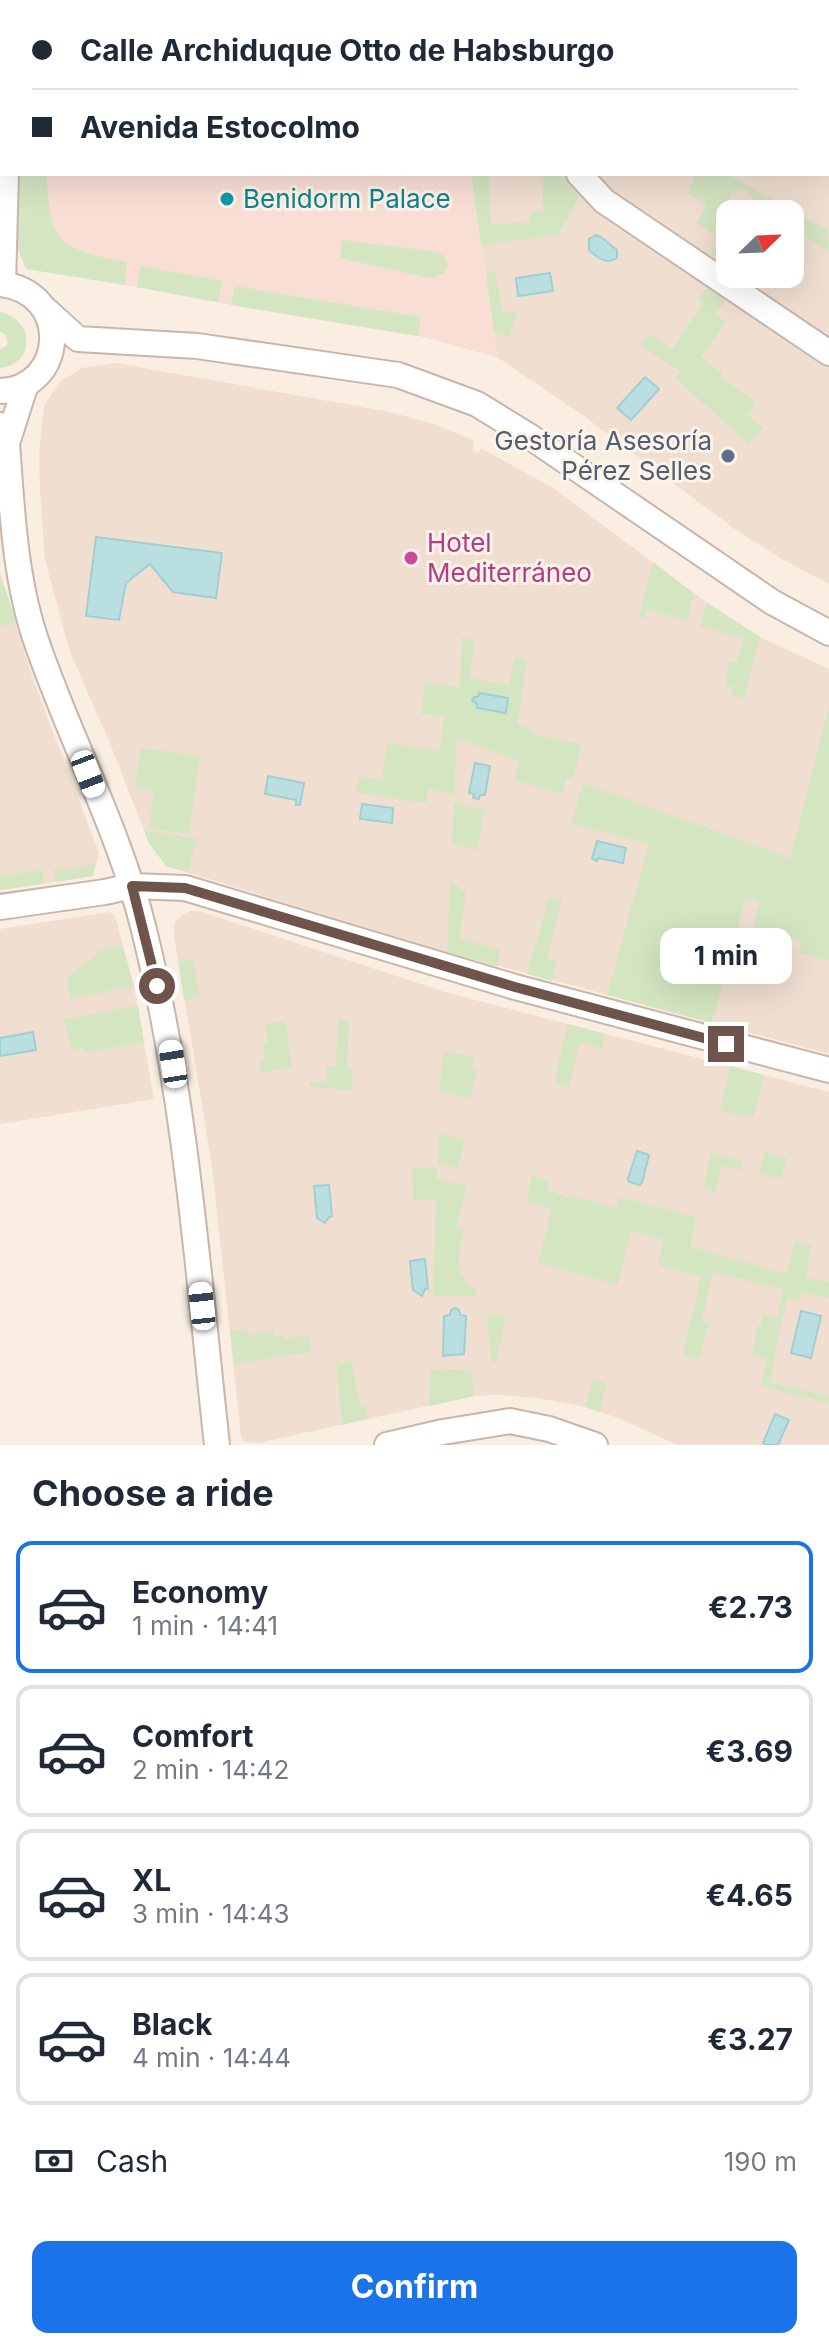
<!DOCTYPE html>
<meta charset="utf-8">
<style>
:root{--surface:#fff;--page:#f6f6f7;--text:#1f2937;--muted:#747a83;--line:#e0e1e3;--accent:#1a73e8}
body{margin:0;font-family:Inter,sans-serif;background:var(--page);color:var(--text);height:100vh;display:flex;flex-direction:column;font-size:30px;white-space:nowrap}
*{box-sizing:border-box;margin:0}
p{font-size:26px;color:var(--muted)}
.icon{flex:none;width:44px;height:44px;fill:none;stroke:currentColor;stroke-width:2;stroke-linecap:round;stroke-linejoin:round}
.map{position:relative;height:1445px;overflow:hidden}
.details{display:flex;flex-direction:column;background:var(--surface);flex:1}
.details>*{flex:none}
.guide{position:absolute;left:0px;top:0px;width:830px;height:176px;box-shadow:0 8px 32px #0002;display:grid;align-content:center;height:176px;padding:0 32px;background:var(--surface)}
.needle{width:52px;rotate:67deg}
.controls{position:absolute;left:716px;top:200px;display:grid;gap:16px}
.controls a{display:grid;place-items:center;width:88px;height:88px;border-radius:16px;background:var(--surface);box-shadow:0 8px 32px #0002;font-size:40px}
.end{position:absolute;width:36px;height:36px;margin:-18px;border:10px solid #6f544b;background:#fff;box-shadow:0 0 0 4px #fff}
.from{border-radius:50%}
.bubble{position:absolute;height:56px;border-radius:16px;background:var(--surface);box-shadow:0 8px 32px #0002;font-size:26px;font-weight:700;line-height:56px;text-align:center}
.car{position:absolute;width:24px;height:48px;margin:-24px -12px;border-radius:10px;box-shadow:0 0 6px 2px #0007;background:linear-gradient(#fff 24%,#345 0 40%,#fff 0 76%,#345 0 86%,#fff 0)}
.guide b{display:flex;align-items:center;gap:28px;height:76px;font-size:30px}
.guide b+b{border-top:2px solid var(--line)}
.guide i{width:20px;height:20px;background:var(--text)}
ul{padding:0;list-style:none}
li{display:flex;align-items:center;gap:24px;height:132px;margin:0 16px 12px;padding:0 16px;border:4px solid var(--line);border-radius:16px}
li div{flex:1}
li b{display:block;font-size:30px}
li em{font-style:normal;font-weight:700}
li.current{border-color:var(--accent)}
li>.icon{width:72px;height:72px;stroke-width:1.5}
h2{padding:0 32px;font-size:36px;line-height:96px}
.pay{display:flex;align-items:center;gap:20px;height:88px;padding:0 32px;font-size:30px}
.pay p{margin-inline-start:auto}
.button{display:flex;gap:16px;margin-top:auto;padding:16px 32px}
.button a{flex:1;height:92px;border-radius:16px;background:var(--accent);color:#fff;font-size:32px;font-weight:700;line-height:92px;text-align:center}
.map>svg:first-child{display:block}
.residential{fill:#f0dfd1;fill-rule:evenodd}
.commercial{fill:#f9ded6}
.green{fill:#d4e5c2}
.water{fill:#b9dfe1;stroke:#a0cfd2;stroke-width:2}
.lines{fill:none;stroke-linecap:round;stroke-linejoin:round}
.minor-casing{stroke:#c9b5aa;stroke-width:28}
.minor{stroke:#fff;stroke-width:24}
.route{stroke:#6f544b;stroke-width:10}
.culture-dot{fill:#0f9aa8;stroke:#fdf3e8;stroke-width:3}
.service-dot{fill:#5c6f8a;stroke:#fdf3e8;stroke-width:3}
.hotel-dot{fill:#d1479c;stroke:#fdf3e8;stroke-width:3}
.labels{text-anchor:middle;stroke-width:6;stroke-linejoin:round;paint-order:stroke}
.culture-label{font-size:26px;fill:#0d838f;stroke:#fdf3e8;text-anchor:start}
.service-label{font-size:26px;fill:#4e5e75;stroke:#fdf3e8;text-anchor:end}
.hotel-label{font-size:26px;fill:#b23c85;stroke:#fdf3e8;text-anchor:start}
</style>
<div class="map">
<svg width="829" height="1445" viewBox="0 0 829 1445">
<rect width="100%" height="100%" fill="#faeee2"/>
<g class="residential">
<path d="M445 0H829V584L782 559 736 530 581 414 497 357 471 174H828V2H445ZM730 214H790V274H730Z"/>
<path d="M116 363 390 412 433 424 474 440 473 451 478 453 481 448 555 489 702 599 760 637 829 669V1054L447 952 166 866 149 843 111 746 70 652 45 560 40 493 39 453 44 406 60 382 82 368Z"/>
<path d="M0 572 33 679 99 853 93 876 0 890Z"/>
<path d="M190 911H199L445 992 829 1092V1445H678L618 1418 585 1407 538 1398 497 1395 474 1396 258 1443 244 1442 241 1435 212 1167 174 935V924L181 916Z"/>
<path d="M110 912 115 916 134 986 154 1099 0 1124V929Z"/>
</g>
<g class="commercial">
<path d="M33 0H268L291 2 292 0H445V2H33Z"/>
<path d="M33 174H471L497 357 418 336 231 305 82 277 60 271Z"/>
</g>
<g class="green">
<path d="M19 174H47C49 246 60 249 127 262L125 285 26 269 16 245Z"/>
<path d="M471 174H489L491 225 530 222 531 211H543V174H563L579 198 558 235 481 245Z"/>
<path d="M695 174H727L828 230 829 252 790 226V214C767 214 760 209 747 190L742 189 733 192 723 212 724 226 730 236V267L711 254 721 238 696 223 707 204 688 194Z"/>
<path d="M342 240 438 252C456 264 446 276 429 278L340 258Z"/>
<path d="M141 266 222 281 218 302 137 287Z"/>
<path d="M495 272 503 313 518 311 509 337 494 332 486 273Z"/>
<path d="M708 285 727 298 715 315 725 322 701 357 722 373 721 377 756 402 747 415 763 427 749 444 675 378 681 372 641 346 649 334 672 349 703 304 698 299Z"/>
<path d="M235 286 421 317 418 336 231 305Z"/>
<path d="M0 312C35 319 36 365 0 368V349L6 346 8 342 5 334 0 332Z"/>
<path d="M653 562 693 593 687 621 647 609 645 618 639 617Z"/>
<path d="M0 581 5 588 16 622 0 626Z"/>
<path d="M707 603 760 637 744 699 732 696 734 688 725 685 729 662 737 663 744 639 700 626Z"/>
<path d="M462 637 474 641 470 678 509 685 514 657 527 660 517 724 532 728V734L582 745 573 779 566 778 562 794 514 780 520 761 457 738 454 794 428 789 426 803 356 792 360 777 382 780 387 743 440 751 444 716 421 714 425 682 460 687Z"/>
<path d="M829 707V961L799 953 802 941 753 926 759 902 746 898 712 1023 607 995 649 844 571 824 583 783 790 858Z"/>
<path d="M141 748 200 756 189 834 149 828 154 791 135 787Z"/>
<path d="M454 803 484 810 477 850 452 843Z"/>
<path d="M144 830 197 839 188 872 166 866 149 843Z"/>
<path d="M96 864 93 876 56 882 53 870Z"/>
<path d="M43 870 44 884 0 890V876Z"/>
<path d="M450 880 466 893 459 938 500 950 497 966 447 952Z"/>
<path d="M549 897 562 900 547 959 557 962 552 981 527 974Z"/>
<path d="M122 945 134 986 70 999 66 979 100 951Z"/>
<path d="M193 960 200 998 184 1000 178 962Z"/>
<path d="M138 1006 144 1042 84 1053 83 1047 72 1050 64 1019Z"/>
<path d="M338 1019 349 1020 347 1067 353 1068 352 1090 309 1087V1082H326L327 1066 336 1067Z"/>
<path d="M285 1021 292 1067 260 1073 258 1061 265 1060 262 1045 268 1043 265 1025Z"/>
<path d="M568 1024 605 1034 602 1049 580 1042 569 1086 554 1082Z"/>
<path d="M443 1051 474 1058 472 1069 477 1070 470 1098 440 1090Z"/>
<path d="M730 1066 764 1075 753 1118 720 1110Z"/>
<path d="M439 1132 465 1140 458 1169 438 1163Z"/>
<path d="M764 1152 787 1158 781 1179 759 1174Z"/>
<path d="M711 1153 743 1160 740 1170 721 1166 716 1192 703 1188Z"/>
<path d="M412 1168H437V1178L467 1186 456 1227 464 1229C460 1252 451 1274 475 1289L477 1296H433L436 1200H413Z"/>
<path d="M532 1176 548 1180 547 1190 569 1198 571 1195 616 1208 619 1197 696 1217 690 1247 787 1274 795 1242 811 1245 806 1278 829 1281V1298L802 1292 799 1300 787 1298 769 1382 829 1396V1403L761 1386 767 1359 752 1355 758 1325 761 1326 763 1314 777 1318 783 1290 713 1272 702 1321 709 1323 699 1359 682 1354 701 1277 658 1265 664 1240 631 1231 617 1285 538 1262 552 1209 526 1202Z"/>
<path d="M487 1313 506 1317 496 1362 491 1361Z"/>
<path d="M247 1329 248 1335 273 1331 274 1337 283 1336 284 1339 309 1335 311 1352 234 1364 230 1331Z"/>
<path d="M336 1359 342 1364 351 1359 360 1406H366L367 1419 342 1425Z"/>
<path d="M430 1369 471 1370 474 1396 429 1406Z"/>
<path d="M592 1379 606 1383 599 1412 585 1407Z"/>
</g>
<g class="water">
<path d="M596 235 601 237 617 250V258C607 265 598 258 589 250V239Z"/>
<path d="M550 273 553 291 518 296 516 278Z"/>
<path d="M645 377 659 389 631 420 617 408Z"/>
<path d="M96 537 222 553 216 598 173 592 150 564 126 583 119 620 86 616Z"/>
<path d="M479 693 508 698 506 713 477 708V704L472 700 474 697H478Z"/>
<path d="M475 763 490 766 485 795H480L479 799 473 798 474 794 469 793Z"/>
<path d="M268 776 304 783 300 805H296V800L265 794Z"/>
<path d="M362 804 393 808 392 823 360 819Z"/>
<path d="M597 841 626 848 623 863 598 858 597 861 592 859Z"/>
<path d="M33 1032 36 1050 0 1056V1038Z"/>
<path d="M637 1151 649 1155 642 1183 640 1185 629 1182 628 1179Z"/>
<path d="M329 1185 332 1216 329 1217 325 1223 317 1218 314 1186Z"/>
<path d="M425 1259 428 1289H425L422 1296 413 1290 410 1261Z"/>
<path d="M455 1308 459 1310 460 1315 466 1316 464 1354 443 1356 444 1316 450 1315 451 1310Z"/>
<path d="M801 1311 821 1316 811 1358 791 1353Z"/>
<path d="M775 1414 789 1420 778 1445H766L763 1443Z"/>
</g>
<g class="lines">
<g class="minor-casing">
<g id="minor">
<path d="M13 0V2"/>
<path d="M828 115 829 116"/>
<path d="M579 174 604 201 829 353"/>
<path d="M0 284C73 292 66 389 0 391"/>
<path d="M3 284 6 174"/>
<path d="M46 310 78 339 197 346 398 375 477 404 529 436 772 602 829 633"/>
<path d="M0 425 7 443C12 511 15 582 38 646 71 741 120 832 144 930 186 1099 198 1273 217 1445"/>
<path d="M7 443 26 384"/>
<path d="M0 907 105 892 132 886 185 888 515 987 829 1070"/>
<path d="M387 1445 443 1432 510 1421 549 1429 595 1445"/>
</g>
</g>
<use href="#minor" class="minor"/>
</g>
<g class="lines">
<path class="route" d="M157 986 132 886 185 888 515 987 726 1044"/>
</g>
<circle class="culture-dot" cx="227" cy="199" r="8"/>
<circle class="service-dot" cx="728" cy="456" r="8"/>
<circle class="hotel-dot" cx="411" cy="558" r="8"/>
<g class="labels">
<g class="culture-label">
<text x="243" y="208">Benidorm Palace</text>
</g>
<g class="service-label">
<text x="712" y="450">Gestoría Asesoría<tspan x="712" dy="30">Pérez Selles</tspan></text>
</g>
<g class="hotel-label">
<text x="427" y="552">Hotel<tspan x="427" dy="30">Mediterráneo</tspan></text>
</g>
</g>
</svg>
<div class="controls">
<a><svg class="needle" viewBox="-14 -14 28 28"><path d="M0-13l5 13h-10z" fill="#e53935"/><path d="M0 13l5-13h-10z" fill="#747a83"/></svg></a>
</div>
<i class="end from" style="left:157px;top:986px"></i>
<i class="end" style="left:726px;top:1044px"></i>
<div class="bubble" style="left:660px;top:928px;width:132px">1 min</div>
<i class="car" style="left:88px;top:774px;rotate:159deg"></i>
<i class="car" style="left:173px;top:1064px;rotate:351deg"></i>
<i class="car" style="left:202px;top:1306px;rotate:354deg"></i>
<div class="guide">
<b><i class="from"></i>Calle Archiduque Otto de Habsburgo</b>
<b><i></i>Avenida Estocolmo</b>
</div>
</div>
<section class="details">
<h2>Choose a ride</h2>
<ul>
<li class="current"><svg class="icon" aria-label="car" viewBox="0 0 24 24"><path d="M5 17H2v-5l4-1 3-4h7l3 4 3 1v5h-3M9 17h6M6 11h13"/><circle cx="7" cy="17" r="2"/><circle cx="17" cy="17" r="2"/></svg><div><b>Economy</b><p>1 min · 14:41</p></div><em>€2.73</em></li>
<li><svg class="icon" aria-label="car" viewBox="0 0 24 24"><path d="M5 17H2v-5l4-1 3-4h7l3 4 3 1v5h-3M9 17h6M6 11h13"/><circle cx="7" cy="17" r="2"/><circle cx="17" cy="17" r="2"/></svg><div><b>Comfort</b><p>2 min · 14:42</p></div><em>€3.69</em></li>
<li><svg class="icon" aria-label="car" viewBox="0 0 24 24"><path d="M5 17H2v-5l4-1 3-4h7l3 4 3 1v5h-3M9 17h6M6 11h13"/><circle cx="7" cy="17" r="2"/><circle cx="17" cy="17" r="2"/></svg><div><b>XL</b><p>3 min · 14:43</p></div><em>€4.65</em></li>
<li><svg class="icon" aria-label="car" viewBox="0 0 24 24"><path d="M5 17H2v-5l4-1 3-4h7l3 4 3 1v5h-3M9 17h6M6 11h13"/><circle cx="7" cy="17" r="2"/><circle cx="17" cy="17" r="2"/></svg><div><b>Black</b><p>4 min · 14:44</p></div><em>€3.27</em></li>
</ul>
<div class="pay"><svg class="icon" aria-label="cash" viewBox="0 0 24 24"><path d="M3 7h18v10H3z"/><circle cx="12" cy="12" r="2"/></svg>Cash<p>190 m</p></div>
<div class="button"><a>Confirm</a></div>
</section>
